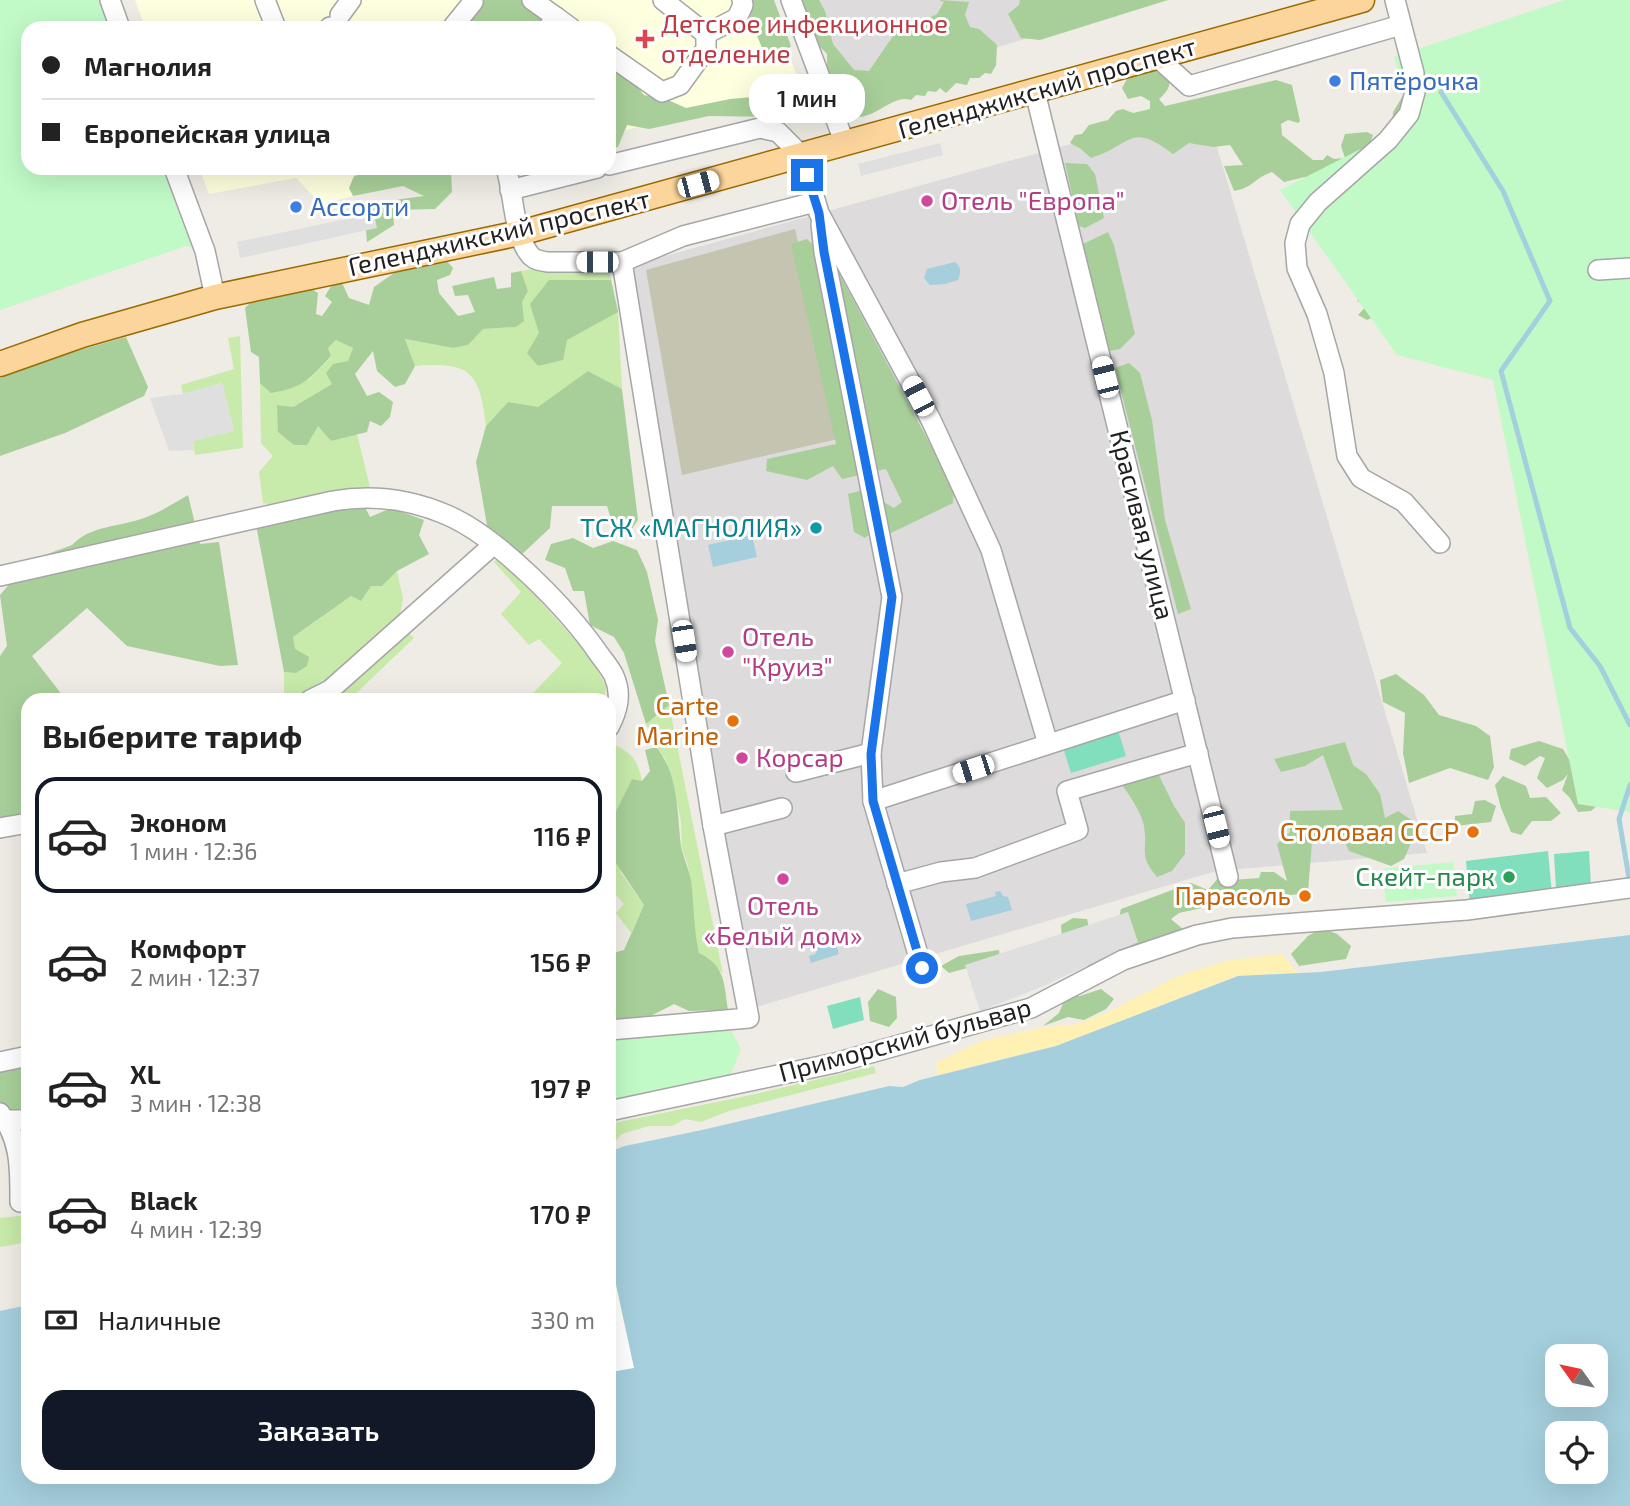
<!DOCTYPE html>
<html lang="ru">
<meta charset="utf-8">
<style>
:root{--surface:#fff;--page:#f2f2f2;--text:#222;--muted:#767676;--line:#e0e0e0;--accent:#111827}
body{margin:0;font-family:"Exo 2",sans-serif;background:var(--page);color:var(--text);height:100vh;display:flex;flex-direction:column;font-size:26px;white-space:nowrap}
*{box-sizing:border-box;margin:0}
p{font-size:23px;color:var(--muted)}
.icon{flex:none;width:38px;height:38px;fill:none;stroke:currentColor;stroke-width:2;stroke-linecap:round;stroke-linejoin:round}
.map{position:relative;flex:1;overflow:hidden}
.sheet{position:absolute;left:21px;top:693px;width:595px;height:791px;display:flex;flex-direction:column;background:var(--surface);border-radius:21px;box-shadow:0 7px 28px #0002}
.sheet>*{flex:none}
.top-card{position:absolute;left:21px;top:21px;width:595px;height:154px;border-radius:21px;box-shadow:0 7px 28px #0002;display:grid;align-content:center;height:154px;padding:0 21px;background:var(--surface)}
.needle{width:46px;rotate:303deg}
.tools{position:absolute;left:1545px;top:1344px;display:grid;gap:14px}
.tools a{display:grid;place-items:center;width:63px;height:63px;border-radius:14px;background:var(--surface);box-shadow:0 7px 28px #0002;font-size:35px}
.end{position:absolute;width:32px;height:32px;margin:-16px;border:9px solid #1a73e8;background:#fff;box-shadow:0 0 0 4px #fff}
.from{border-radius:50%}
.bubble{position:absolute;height:49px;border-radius:21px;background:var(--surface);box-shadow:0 7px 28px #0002;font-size:23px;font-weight:600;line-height:49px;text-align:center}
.car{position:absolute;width:21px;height:42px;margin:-21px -10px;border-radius:9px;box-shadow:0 0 5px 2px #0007;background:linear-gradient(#fff 24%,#345 0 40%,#fff 0 76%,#345 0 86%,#fff 0)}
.top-card b{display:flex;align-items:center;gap:24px;height:66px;font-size:26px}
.top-card b+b{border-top:2px solid var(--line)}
.top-card i{width:18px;height:18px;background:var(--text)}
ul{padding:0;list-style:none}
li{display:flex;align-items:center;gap:21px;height:116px;margin:0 14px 10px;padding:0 7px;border:4px solid transparent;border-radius:21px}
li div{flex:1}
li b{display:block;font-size:26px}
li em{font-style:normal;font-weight:600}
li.current{border-color:var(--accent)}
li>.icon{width:63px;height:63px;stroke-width:1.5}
h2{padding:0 21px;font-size:32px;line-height:84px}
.pay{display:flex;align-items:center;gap:18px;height:77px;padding:0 21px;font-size:26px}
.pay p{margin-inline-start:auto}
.cta{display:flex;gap:14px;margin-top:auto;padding:14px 21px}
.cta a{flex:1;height:80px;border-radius:21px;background:var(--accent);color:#fff;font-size:28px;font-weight:600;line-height:80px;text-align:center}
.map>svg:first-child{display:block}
.residential{fill:#dddbdb}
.education{fill:#feffde}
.construction{fill:#c4c4b0}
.grass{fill:#c8eaaa}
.forest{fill:#a8cf99}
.sand{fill:#fff1b3}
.park{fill:#c1fac7}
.pitch{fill:#82dfbd}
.parking{fill:#dfdfdf}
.water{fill:#a5cfdd;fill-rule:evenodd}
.pier{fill:#fff}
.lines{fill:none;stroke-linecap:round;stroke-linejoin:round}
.stream{stroke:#a5cfdd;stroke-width:5}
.minor-casing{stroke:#a6a6a6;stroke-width:22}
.major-casing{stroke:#996a00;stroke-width:27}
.minor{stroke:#fff;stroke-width:19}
.major{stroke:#fcd59d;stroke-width:24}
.route{stroke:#1a73e8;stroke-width:9}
.health-dot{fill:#e0444e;stroke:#fff;stroke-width:2.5}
.shop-dot{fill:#3f7fe0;stroke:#fff;stroke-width:2.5}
.hotel-dot{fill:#d1479c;stroke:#fff;stroke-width:2.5}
.culture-dot{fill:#0f9aa8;stroke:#fff;stroke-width:2.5}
.food-dot{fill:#e8710a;stroke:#fff;stroke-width:2.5}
.leisure-dot{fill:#2e9e5b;stroke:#fff;stroke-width:2.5}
.labels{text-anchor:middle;stroke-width:6;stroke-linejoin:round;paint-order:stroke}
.health-label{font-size:26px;fill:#be3a42;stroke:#fff;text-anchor:start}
.shop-label{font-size:26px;fill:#366cbe;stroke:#fff;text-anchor:start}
.street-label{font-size:26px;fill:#1f1f1f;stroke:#fff}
.hotel-label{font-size:26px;fill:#b23c85;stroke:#fff;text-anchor:start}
.culture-label{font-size:26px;fill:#0d838f;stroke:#fff;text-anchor:end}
.food-label{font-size:26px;fill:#c56008;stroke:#fff;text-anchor:end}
.leisure-label{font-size:26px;fill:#27864d;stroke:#fff;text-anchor:end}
</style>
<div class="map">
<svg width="1630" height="1506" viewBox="0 0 1630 1506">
<rect width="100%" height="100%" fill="#efece5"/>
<g class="residential">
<path d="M813 0H1154L849 92Z"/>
<path d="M1205 107 1427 853 1216 871 753 1008 629 266Z"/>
</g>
<g class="education">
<path d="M135 0H769L801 88 609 134V28H145Z"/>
<path d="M199 168H471L321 204 296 178 209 194Z"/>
</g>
<path class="construction" d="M795 229 846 437 682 475 646 270Z"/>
<g class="grass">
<path d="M608 265 618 312 622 389 588 371 538 408 508 402 486 426C480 372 470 361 415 366L405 339 453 348 468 345 482 329 516 327 522 302 528 291 521 271 539 268Z"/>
<path d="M240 336 243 448 195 455 193 441 234 431 222 383 183 394 181 385 234 369 228 338Z"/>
<path d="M337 340 353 348 348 361 333 364 332 384 293 407 318 426 331 441 357 434 370 487 286 507 263 503 259 472 273 456 261 443 260 383 272 392 310 379 331 357 328 348Z"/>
<path d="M500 556 591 658 606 686 604 700H537L532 694 562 663 539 639 529 645 501 614 521 592 494 562Z"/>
<path d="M397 571 403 599 399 620 324 686 299 697 284 694V672L296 673 293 637 351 596 361 601 371 586H382Z"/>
<path d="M406 630 414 638 349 700H323Z"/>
<path d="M669 705 723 974 710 959 699 953 694 933 692 887 688 866 682 848 681 822 673 782 665 758 656 747 646 724Z"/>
<path d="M611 743C632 753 637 758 642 781L632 779 616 811 621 873 644 905 631 933 616 913 624 904 609 887V744Z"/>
<path d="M874 1066 876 1073 729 1111 701 1122 685 1119 672 1126H649L622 1134 613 1143 609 1142V1124L756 1094Z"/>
<path d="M28 1215V1242L0 1247V1218Z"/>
</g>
<g class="forest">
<path d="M473 0H540L547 5 542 28H457Z"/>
<path d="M742 0H774L791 46 773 62 765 55Z"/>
<path d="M799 0H819L825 11 833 44 854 70 869 71 893 36 937 14 944 2 939 0 969 2 965 15 970 27 979 29 997 45 996 65 991 74 985 73 979 78H970L967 85 956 83 946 93 940 88 936 92 928 91 925 96 916 95 911 100C895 94 880 114 860 117L845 102 841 94 848 80 831 77 827 69V54L813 40Z"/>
<path d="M1020 0H1168L1040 40 1021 38 1008 14 1019 5Z"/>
<path d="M609 63 629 76 644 95 666 99 686 108 730 99 765 96 791 84 789 117 709 116 649 129 627 125 618 147 609 149Z"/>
<path d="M1151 68 1168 70C1171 85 1170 89 1159 99L1165 106 1276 80 1292 85 1300 121 1298 123 1288 120 1281 124 1282 135 1313 160H1323L1327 155 1334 159 1345 158 1341 146 1345 134 1367 132 1373 135 1368 149 1391 148 1393 112 1404 94 1427 93 1384 312 1367 320 1358 315 1370 302H1358L1355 282 1305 177 1284 182 1272 172C1254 178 1253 188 1234 191L1224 166 1243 165 1230 145 1213 147 1189 143 1173 154C1129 121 1133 145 1091 158L1081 149 1070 143 1075 135 1082 134 1089 125 1108 120 1116 111 1123 109 1133 113 1150 109V101L1141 96 1128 99 1122 88 1131 72Z"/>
<path d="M1065 163 1087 164 1095 174 1104 218 1085 228 1079 226Z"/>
<path d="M382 168H451L452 192 435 209 393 210 394 225 367 242 364 208 401 199 424 196 403 186 353 196 349 188 354 176Z"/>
<path d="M1108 232 1114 245 1135 334 1120 349 1110 351 1105 345 1081 245Z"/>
<path d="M807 239 834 264 954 489 953 503 889 534 877 528 865 538 854 532 848 494 863 490 894 508 902 502 886 469 842 479 833 466 807 480 766 471 767 459 836 444 791 244Z"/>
<path d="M446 260 453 268 450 275 437 280 439 293 458 316 475 312 468 295 455 296 452 286 494 277 497 289 511 287V273L521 271 528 291 522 302 524 321 516 327 483 329 468 345 453 348 405 339 415 366 405 384 395 387 377 371 373 351 355 374 367 396 379 392 393 402 390 417 381 426 370 421 367 432 331 441 318 426 307 445H294L278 432 277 405 293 407 332 384 326 373 333 364 348 361 353 348 336 340 328 348 331 356C309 380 304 387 271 393L260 383 259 357 251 352 245 308 252 301 309 287 318 293 316 314 322 316 332 302 325 296 333 283H342L349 298 369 305 374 287 401 268Z"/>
<path d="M549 280H611L618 312 567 340 563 360 538 366 527 353 539 333 530 304Z"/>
<path d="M126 337 148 387 144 396 65 433 0 456V378L62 355Z"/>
<path d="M1129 363 1140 373 1152 420 1165 520 1191 609 1178 614 1115 368Z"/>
<path d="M588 371 622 389 638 520 629 533 614 528 607 506H552L550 528 520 556 488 531 476 462 486 426 508 402 538 407Z"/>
<path d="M188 495 200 544 219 542 238 665 220 666 127 646 87 608 32 656 66 700H28V819L0 825V656L7 646 0 595 12 581 21 564 72 545C91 525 120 527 144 518 159 513 174 503 188 495Z"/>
<path d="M364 505 370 517 391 508 424 520 419 535 429 554 397 571 382 586H371L361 601 351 596 293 637 295 649 309 657 307 666 296 673 284 672 256 525 338 507Z"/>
<path d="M573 538 593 548 613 541 637 550 647 572 658 620 655 641 669 705 646 724 624 653 614 637 590 625 584 591H573L565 568 545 560 551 544Z"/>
<path d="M1396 674 1424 695 1439 715 1476 726 1490 736 1494 767 1488 780 1450 768 1409 783 1403 753 1405 713 1383 702 1380 680Z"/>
<path d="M1539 741 1563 749 1575 769 1606 798 1591 811 1578 812 1570 798 1562 790 1568 774 1563 780 1547 788 1537 778 1545 758 1540 756 1525 766 1509 759 1511 749Z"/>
<path d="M1345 742 1353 765 1366 774 1380 794 1385 818 1398 811 1419 825 1404 859 1391 866 1349 851 1345 842 1335 838 1312 842 1308 892C1291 896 1276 897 1259 892L1239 908 1230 894 1210 897 1202 908 1179 913 1171 919 1185 931 1153 941 1144 964 1121 968 1103 982 1062 938 1061 925 1073 918 1087 919 1090 931 1119 918 1121 909 1191 883 1208 890 1219 877 1231 880 1259 878 1261 872H1274L1287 881 1277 844 1290 832V811L1343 810 1323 755 1305 766 1281 772 1274 759Z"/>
<path d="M656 747C679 774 677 813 681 846 684 860 691 873 692 888 694 911 694 931 699 953 726 966 724 984 728 1010L689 1011 674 1004 643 1020 609 1021V954L624 950 644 905 610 854 616 811 632 779 642 781 650 771 645 750Z"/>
<path d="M1150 757 1174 806 1185 823V854L1172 871 1157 877C1138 855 1148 851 1144 826 1142 813 1126 789 1117 779Z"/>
<path d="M1503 776 1526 786 1530 798 1546 797 1561 813 1551 821H1532L1521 835 1511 832 1501 808 1495 785Z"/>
<path d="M1485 800 1496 806 1491 822 1455 826V816L1472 814 1475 801Z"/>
<path d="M1322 928 1337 934 1351 946 1346 959 1299 966 1291 954 1308 936Z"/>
<path d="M999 950 1000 959 949 973 941 966 959 956Z"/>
<path d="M878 989 896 997 897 1018 889 1027 870 1021 868 1002Z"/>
<path d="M1101 989 1114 999 1106 1009 1084 1020 1068 1017 1043 1026 1059 1013 1066 996H1080Z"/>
<path d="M28 1064V1114L6 1115 0 1106V1071Z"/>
</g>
<path class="sand" d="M1282 954 1297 973 1237 976 1056 1046 938 1075 936 1063 984 1040 1044 1027 1077 1024 1108 1012 1178 976 1229 960Z"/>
<g class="park">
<path d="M0 0H106L117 28H28V168H172L205 251 186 246 0 310Z"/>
<path d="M1564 0H1630V814L1629 812 1578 804 1493 380 1397 355 1280 190 1414 122 1394 57Z"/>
<path d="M1453 862 1457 896 1386 902 1381 869Z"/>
<path d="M728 1025 741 1049 728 1081 609 1106V1038Z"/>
</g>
<g class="pitch">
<path d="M1118 730 1126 756 1071 773 1063 747Z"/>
<path d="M1548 851 1552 894 1470 905 1466 861Z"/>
<path d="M1589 851 1591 886 1556 889 1554 854Z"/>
<path d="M860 997 864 1020 833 1029 827 1006Z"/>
</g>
<g class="parking">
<path d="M940 143 943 155 861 176 858 164Z"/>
<path d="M374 213 377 228 240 258 237 242Z"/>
<path d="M222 383 234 431 193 441 194 450 169 451 150 398 183 394Z"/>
<path d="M1128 912 1138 942 1039 988 980 1011 965 965Z"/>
</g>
<g class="water">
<path d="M955 262C962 268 961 272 958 280L945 284 930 285 924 278 927 269Z"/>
<path d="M752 535 757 557 713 567 708 545Z"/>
<path d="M1000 891 1003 896 1008 897 1012 910 971 921 966 904 996 896 995 892Z"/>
<path d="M833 933 839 954 811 963 809 956 816 954 812 939Z"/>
<path d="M1630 935V1506H0V1311L28 1305V1477H609V1152L625 1146 702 1130 889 1086 903 1087 920 1080 1056 1046 1238 976 1321 972ZM1558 1356H1596V1395H1558ZM1558 1433H1596V1472H1558Z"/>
</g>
<path class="pier" d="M609 1252 634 1368 611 1372 609 1363Z"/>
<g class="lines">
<g class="stream">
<path d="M1441 92 1503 191 1550 301 1501 371 1570 628 1600 666 1630 725"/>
<path d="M1630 884 1619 819 1630 785"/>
</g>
<g class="minor-casing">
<g id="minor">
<path d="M110 0 120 28"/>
<path d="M265 0 276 28"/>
<path d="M532 0 556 17"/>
<path d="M791 0 845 144"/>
<path d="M1395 0 1414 73 1415 92 1409 114 1388 140 1318 202 1300 224 1295 243 1297 268 1317 314 1334 373 1347 456 1361 478 1404 502 1440 543"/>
<path d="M340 15 351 0"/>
<path d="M329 28 330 27"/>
<path d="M452 28 473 2 472 0"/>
<path d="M548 28 556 17 571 28"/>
<path d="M706 34 737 18 743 5 742 0"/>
<path d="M609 55 662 92 680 85 706 49V34L663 0"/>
<path d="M1157 57 1189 86 1401 25"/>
<path d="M1035 92 1228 877"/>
<path d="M609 165 760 128 778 132 802 156 819 213 931 420 991 550 1048 744"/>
<path d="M174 168 205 251 215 297"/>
<path d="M506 168C514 193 513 236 531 256 535 260 541 261 547 262H622L683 236 815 202"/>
<path d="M510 190 597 168"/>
<path d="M821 224 824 252 892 597 871 753 873 801 922 968"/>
<path d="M1598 270 1630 268"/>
<path d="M0 576 333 501C373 494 410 499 447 515 498 537 568 609 599 654 604 661 611 669 614 676 622 694 618 710 609 727"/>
<path d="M310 700 330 690 493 545"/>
<path d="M796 772 871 753"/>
<path d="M873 801 1185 700"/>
<path d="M713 826 782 808"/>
<path d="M0 828 28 823"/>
<path d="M897 884 941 872 975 868 1078 830 1067 791 1198 753"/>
<path d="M609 1030 749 1018 713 826 622 262"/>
<path d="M0 1062 28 1056"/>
<path d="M609 1111 835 1063 1031 1008 1123 960 1197 935 1232 928 1467 910 1630 888"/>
<path d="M0 1113C21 1140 20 1170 20 1202"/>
<path d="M0 1120H28"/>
</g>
</g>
<g class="major-casing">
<path id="major" d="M0 364 82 335 215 297 520 233 1362 0"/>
</g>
<use href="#minor" class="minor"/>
<use href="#major" class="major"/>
</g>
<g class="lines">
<path class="route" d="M807 175 819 213 824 252 892 597 871 754 873 801 922 968"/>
</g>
<path class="health-dot" d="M641.5 28.5h7v7h7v7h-7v7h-7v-7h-7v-7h7z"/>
<g class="shop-dot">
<circle cx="1335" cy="81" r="7"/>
<circle cx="296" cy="207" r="7"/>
</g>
<g class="hotel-dot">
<circle cx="927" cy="201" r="7"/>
<circle cx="728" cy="652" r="7"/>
<circle cx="742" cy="758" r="7"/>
<circle cx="783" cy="879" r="7"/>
</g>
<circle class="culture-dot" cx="816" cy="528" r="7"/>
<g class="food-dot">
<circle cx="733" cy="721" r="7"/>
<circle cx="1473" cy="832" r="7"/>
<circle cx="1305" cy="896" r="7"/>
</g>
<circle class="leisure-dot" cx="1509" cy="877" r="7"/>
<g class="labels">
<g class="health-label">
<text x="661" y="33">Детское инфекционное<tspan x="661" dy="30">отделение</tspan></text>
</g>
<g class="shop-label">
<text x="1349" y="90">Пятёрочка</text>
<text x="310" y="216">Ассорти</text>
</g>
<g class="street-label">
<text transform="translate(1047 88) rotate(-16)" y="9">Геленджикский проспект</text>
<text transform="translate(499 233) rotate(-13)" y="9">Геленджикский проспект</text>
<text transform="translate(1142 525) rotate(76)" y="9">Красивая улица</text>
<text transform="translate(905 1040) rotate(-15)" y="9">Приморский бульвар</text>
</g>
<g class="hotel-label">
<text x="941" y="210">Отель "Европа"</text>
<text x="742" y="646">Отель<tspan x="742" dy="30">"Круиз"</tspan></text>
<text x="756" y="767">Корсар</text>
<text x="783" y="915" text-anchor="middle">Отель<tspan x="783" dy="30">«Белый дом»</tspan></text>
</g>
<g class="culture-label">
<text x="802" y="537">ТСЖ «МАГНОЛИЯ»</text>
</g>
<g class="food-label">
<text x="719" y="715">Carte<tspan x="719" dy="30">Marine</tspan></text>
<text x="1459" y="841">Столовая СССР</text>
<text x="1291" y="905">Парасоль</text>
</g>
<g class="leisure-label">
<text x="1495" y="886">Скейт-парк</text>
</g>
</g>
</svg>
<div class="tools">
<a><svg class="needle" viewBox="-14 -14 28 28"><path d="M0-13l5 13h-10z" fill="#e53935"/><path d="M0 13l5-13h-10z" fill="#767676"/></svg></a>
<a><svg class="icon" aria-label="locate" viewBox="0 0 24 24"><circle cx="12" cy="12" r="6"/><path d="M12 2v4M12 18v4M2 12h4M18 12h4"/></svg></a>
</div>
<i class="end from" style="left:922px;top:968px"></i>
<i class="end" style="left:807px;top:175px"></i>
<div class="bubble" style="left:749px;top:74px;width:116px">1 мин</div>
<i class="car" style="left:698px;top:184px;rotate:75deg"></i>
<i class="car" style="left:597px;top:262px;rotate:270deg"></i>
<i class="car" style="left:1105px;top:377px;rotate:346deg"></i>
<i class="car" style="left:918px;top:396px;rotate:332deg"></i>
<i class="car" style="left:684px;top:641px;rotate:171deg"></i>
<i class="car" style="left:973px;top:769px;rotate:252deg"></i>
<i class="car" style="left:1216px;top:827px;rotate:166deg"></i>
<div class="top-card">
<b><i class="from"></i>Магнолия</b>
<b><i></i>Европейская улица</b>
</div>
<section class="sheet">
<h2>Выберите тариф</h2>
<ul>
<li class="current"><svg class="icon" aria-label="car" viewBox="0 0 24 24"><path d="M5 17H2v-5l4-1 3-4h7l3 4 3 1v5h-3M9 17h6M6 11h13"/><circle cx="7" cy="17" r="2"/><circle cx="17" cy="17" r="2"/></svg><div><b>Эконом</b><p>1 мин · 12:36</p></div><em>116 ₽</em></li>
<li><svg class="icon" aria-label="car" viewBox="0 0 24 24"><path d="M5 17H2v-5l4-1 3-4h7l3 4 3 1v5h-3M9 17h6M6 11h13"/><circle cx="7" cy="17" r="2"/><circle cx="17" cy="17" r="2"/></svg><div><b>Комфорт</b><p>2 мин · 12:37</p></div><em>156 ₽</em></li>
<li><svg class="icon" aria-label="car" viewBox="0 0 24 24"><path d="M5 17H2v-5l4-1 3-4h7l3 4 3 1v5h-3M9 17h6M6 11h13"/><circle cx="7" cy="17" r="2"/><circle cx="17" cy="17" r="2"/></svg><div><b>XL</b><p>3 мин · 12:38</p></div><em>197 ₽</em></li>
<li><svg class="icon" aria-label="car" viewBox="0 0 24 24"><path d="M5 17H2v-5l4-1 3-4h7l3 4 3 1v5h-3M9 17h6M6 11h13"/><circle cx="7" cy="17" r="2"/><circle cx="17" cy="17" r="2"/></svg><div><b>Black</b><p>4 мин · 12:39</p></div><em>170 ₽</em></li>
</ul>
<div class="pay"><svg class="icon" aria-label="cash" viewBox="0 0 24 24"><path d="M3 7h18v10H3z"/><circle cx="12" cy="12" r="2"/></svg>Наличные<p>330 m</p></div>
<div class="cta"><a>Заказать</a></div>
</section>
</div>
